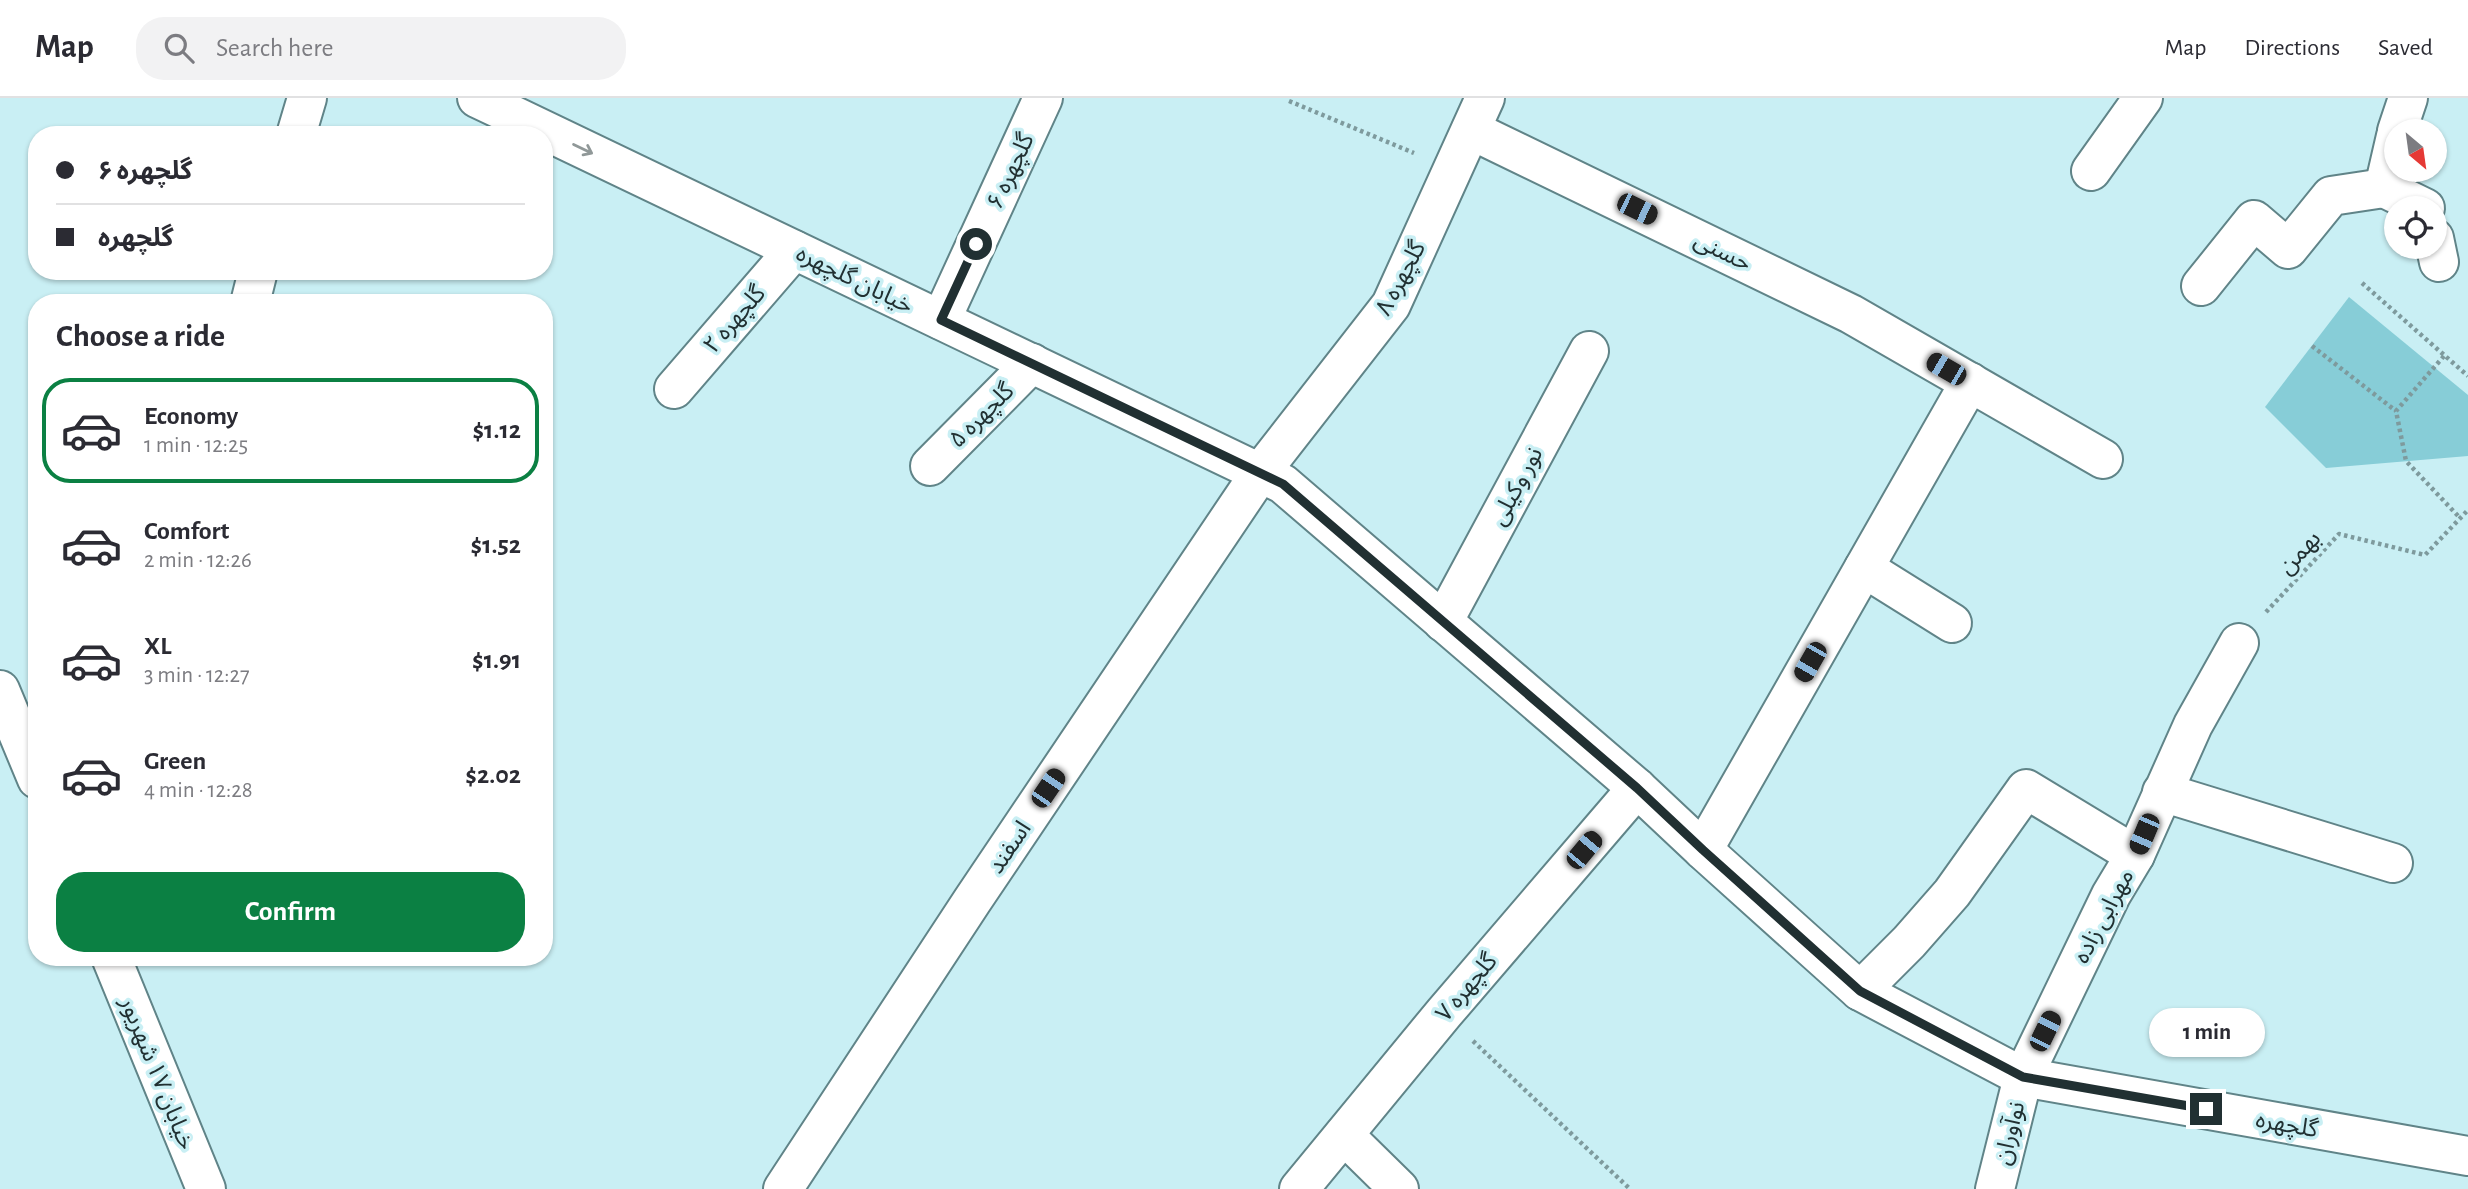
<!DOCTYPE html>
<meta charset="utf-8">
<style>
:root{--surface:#fff;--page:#f2f2f3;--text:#2b2b33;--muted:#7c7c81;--line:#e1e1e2;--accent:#0b8043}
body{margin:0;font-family:"Alegreya Sans","Noto Sans Arabic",sans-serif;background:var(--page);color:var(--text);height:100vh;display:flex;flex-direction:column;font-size:26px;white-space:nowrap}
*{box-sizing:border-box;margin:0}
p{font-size:23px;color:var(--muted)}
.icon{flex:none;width:38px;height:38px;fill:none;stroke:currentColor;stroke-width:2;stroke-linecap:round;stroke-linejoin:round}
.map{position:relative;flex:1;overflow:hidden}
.sheet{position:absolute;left:28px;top:196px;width:525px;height:672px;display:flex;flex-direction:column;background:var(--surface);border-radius:28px;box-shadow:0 2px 5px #0004}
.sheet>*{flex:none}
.guide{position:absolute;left:28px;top:28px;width:525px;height:154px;border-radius:28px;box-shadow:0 2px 5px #0004;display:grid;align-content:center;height:154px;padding:0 28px;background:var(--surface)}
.needle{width:46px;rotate:151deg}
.fabs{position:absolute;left:2384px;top:21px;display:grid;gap:14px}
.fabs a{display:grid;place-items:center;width:63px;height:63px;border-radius:50%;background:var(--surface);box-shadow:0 2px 5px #0004;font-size:35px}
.end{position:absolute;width:32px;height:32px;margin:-16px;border:9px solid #213032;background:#fff;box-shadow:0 0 0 4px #fff}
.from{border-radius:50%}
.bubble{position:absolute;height:49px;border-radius:24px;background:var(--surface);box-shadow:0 2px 5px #0004;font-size:23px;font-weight:700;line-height:49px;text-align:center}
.car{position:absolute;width:21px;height:42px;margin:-21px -10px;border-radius:9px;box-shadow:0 0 5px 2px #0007;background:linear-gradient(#222 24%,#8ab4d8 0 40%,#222 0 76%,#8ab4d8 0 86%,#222 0)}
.guide b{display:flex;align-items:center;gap:24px;height:66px;font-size:26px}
.guide b+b{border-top:2px solid var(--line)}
.guide i{width:18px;height:18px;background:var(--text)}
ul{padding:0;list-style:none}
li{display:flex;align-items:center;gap:21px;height:105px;margin:0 14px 10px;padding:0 14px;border:4px solid transparent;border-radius:28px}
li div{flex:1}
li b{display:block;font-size:26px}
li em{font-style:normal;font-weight:700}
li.on{border-color:var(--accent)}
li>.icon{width:63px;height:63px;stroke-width:1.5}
h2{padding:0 28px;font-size:32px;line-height:84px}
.action{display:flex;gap:14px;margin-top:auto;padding:14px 28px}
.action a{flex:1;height:80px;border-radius:28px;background:var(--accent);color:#fff;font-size:28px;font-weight:700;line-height:80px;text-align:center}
header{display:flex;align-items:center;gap:42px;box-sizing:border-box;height:98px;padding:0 35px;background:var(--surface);border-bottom:2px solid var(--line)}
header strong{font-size:33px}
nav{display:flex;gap:38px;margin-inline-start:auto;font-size:24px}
.search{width:490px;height:63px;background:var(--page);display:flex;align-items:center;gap:18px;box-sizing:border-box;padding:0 24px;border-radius:28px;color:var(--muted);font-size:26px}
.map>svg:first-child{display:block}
.green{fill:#87cdd7}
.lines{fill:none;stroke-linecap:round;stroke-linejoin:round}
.minor-casing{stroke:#608488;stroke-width:42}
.tertiary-casing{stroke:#608488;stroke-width:42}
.secondary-casing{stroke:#608488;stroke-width:42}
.path{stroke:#7e9a9d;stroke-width:4.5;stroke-dasharray:3.5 3.5;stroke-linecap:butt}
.minor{stroke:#fff;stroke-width:38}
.tertiary{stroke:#fff;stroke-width:38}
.secondary{stroke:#fff;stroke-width:38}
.oneway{stroke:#909898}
.route{stroke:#213032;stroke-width:9}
.labels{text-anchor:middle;stroke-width:7;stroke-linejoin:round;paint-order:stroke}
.street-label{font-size:24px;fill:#213032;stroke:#c9eff4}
</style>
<header>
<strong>Map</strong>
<div class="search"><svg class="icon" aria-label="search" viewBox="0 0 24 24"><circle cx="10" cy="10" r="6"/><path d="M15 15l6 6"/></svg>Search here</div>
<nav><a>Map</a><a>Directions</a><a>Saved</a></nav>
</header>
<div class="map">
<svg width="2468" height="1091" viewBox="0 0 2468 1091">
<rect width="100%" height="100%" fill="#c9eff4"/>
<path class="green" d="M2349 199 2468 297V358L2326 370 2265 309Z"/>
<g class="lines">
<g class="minor-casing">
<g id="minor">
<path d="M1471 32 1851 216 2103 361"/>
<path d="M2397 33 2408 0"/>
<path d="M296 37 307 0"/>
<path d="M2396 38 2384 90 2425 110"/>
<path d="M2091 73 2143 0"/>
<path d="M2434 140 2439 164"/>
<path d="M2201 188 2254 122 2288 151 2331 98 2384 90"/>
<path d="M250 205 258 173"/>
<path d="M941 222 1043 0"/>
<path d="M674 291 794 152"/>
<path d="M930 368 1032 265"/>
<path d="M1260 375 1391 207 1485 0"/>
<path d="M1864 470 1952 525"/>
<path d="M1443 524 1589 253"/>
<path d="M2162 694 2393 765"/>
<path d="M1703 752 1970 284"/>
<path d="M1860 893 1909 844 1952 795 2026 691 2135 757"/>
<path d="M2023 979 2111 797 2135 757 2193 627 2239 545"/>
<path d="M1344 1037 1399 1091"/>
<path d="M1299 1091 1444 915 1637 690"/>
</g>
</g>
<g class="tertiary-casing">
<g id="tertiary">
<path d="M477 0 1283 386 1637 690 1703 752 1860 893 2023 979 2468 1058"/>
<path d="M783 1091 972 803 1260 375"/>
<path d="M1995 1091 2023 979"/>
</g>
</g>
<g class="secondary-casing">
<g id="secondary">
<path d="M0 592 37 681"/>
<path d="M111 859 206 1091"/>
</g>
</g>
<g class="path">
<path d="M1289 3 1414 55"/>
<path d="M2362 185 2468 278"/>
<path d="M2312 248 2396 313"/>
<path d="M2444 258 2396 313 2406 363 2460 420"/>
<path d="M2266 514 2339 436 2425 457 2468 412"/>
<path d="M1473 943 1630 1091"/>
</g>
<use href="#minor" class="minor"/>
<use href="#tertiary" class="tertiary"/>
<use href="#secondary" class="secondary"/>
</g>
<defs><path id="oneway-shaft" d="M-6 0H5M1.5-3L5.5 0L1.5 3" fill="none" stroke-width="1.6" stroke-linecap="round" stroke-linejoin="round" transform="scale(1.75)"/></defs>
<use class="oneway" href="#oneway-shaft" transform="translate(583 51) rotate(26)"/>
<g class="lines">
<path class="route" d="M976 146 941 222 1283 386 1637 690 1703 752 1860 893 2023 979 2206 1011"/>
</g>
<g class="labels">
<g class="street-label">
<text transform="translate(1010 73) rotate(-65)" y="8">گلچهره ۶</text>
<text transform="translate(1723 153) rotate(26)" y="8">حسنی</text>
<text transform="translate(1400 180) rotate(-62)" y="8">گلچهره ۸</text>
<text transform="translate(855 181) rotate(26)" y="8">خیابان گلچهره</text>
<text transform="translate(734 221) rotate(-49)" y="8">گلچهره ۲</text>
<text transform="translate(981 317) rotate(-45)" y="8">گلچهره ۵</text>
<text transform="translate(1516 388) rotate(-62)" y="8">نور وکیلی</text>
<text transform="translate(2299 454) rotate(-47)" y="8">بهمن</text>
<text transform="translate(1009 749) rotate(-56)" y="8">اسفند</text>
<text transform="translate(2103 818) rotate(-62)" y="8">مهرابی زاده</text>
<text transform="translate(1466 889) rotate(-50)" y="8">گلچهره ۷</text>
<text transform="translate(158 975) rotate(68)" y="8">خیابان ۱۷ شهریور</text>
<text transform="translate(2287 1026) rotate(10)" y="8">گلچهره</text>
<text transform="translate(2009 1035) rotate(-76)" y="8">نوآوران</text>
</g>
</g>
</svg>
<div class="fabs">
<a><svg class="needle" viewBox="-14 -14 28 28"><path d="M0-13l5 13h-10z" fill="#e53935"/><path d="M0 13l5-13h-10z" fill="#7c7c81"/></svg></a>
<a><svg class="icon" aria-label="locate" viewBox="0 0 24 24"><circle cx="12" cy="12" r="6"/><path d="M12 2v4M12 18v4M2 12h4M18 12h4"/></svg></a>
</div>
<i class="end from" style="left:976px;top:146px"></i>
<i class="end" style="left:2206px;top:1011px"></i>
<div class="bubble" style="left:2149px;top:910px;width:116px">1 min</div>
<i class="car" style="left:1637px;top:111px;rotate:116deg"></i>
<i class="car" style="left:1946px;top:271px;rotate:300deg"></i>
<i class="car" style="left:1810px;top:564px;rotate:210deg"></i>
<i class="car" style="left:1048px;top:690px;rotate:34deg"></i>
<i class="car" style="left:2144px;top:736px;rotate:203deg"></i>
<i class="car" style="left:1584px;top:752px;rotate:40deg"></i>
<i class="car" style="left:2045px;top:933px;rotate:26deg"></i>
<div class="guide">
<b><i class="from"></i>گلچهره ۶</b>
<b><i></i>گلچهره</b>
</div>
<section class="sheet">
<h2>Choose a ride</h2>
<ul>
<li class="on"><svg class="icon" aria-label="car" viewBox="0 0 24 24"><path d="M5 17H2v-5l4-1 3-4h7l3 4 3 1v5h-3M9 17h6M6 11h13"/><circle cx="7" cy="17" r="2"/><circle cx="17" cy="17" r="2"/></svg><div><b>Economy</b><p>1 min · 12:25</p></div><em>$1.12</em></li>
<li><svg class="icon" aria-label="car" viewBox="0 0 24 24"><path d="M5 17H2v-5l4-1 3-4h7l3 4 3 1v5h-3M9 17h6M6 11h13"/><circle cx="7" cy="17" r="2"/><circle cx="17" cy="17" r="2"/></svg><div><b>Comfort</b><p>2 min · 12:26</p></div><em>$1.52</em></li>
<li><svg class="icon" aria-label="car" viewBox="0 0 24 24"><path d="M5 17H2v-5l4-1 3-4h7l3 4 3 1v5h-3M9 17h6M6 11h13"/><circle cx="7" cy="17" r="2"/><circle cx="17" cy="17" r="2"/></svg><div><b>XL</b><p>3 min · 12:27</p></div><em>$1.91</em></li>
<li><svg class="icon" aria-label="car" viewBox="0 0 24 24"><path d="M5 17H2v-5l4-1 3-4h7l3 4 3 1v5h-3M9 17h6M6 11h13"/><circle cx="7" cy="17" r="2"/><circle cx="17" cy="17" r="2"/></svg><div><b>Green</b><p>4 min · 12:28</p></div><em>$2.02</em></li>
</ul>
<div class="action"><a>Confirm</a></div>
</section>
</div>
